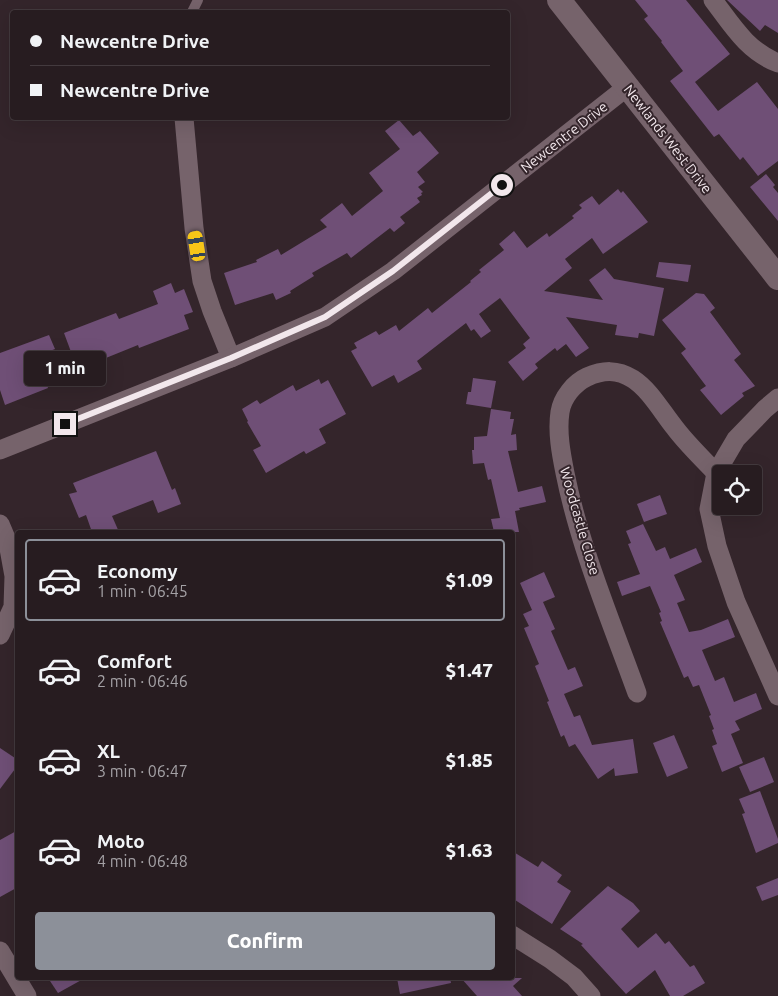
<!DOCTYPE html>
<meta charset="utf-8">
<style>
:root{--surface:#271c20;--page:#33292d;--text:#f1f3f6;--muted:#a4a1a5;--line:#433a3e;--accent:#8c9099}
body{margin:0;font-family:Ubuntu,sans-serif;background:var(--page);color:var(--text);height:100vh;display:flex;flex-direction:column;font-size:19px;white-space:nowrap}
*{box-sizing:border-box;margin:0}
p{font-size:16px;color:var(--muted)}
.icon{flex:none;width:28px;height:28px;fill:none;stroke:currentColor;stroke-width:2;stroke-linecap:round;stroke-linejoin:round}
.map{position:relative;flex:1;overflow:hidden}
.panel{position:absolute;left:15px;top:530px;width:500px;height:450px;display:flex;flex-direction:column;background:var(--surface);border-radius:5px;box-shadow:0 5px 20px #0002,0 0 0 1px var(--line)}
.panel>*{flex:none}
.top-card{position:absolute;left:10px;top:10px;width:500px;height:110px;border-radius:5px;box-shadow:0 5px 20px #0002,0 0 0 1px var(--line);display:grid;align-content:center;height:110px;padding:0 20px;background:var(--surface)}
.fabs{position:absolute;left:712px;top:465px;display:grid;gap:10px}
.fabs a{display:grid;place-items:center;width:50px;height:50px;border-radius:5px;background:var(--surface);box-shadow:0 5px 20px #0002,0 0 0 1px var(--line);font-size:25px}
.end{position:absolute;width:22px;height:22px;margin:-11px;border:6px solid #f2e7ec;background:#111;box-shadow:0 0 0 2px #111}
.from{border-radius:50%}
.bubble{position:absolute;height:35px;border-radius:5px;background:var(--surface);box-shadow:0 5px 20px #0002,0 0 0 1px var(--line);font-size:16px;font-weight:800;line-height:35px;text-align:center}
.car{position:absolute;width:15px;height:30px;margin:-15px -8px;border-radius:6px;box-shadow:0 0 4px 1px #0007;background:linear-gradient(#f5c518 24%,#345 0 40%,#f5c518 0 76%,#345 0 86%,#f5c518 0)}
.top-card b{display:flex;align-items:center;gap:18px;height:48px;font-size:19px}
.top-card b+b{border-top:1px solid var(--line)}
.top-card i{width:12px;height:12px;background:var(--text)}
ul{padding:9px 0 0;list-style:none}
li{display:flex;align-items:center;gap:15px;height:82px;margin:0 10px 8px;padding:0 10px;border:2px solid transparent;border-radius:5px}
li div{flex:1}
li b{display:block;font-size:19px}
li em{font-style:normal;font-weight:800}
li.active{border-color:var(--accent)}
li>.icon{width:45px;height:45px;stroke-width:1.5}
.cta{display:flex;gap:10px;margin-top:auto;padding:10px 20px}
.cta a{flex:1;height:58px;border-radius:5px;background:var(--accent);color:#fff;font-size:20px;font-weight:800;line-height:58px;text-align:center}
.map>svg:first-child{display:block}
.building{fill:#6f4f76}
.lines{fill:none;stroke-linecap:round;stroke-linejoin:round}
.service{stroke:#76636b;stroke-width:10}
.minor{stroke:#76636b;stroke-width:19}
.tertiary{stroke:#76636b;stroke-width:24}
.route{stroke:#f2e7ec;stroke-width:6}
.labels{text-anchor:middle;stroke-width:4;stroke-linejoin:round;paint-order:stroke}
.street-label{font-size:14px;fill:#f2e7ec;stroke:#34252b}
</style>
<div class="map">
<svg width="778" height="996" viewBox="0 0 778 996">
<rect width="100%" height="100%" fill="#34252b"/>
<g class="building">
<path d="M635 0H686L730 54 695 82 718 111 757 82 778 109V161L758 176 743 157 740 160 719 134 714 137 670 81 683 71 661 42 662 41 644 19 648 16Z"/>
<path d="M727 0H778V33L765 25 760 31Z"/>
<path d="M399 120 413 136 420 131 439 153 417 172 425 182 418 187 423 192 421 193 422 195 417 198 420 202 400 217 405 223 394 232 390 228 351 258 347 253 312 273 314 276 290 291 291 293 276 300 273 293 235 305 224 273 257 262 256 260 278 249 281 255 327 227 320 220 342 203 352 216 383 191 369 173 400 149 385 131Z"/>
<path d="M766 174 775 185 773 187 778 193V221L750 187Z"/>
<path d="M618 189 621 193 623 191 648 222 603 254 592 238 565 259 572 268 544 291 603 300 589 280 605 268 614 279 664 288 654 336 639 333 638 338 615 335 617 325 566 317 589 348 576 357 566 344 557 351 555 348 535 364 538 368 523 381 508 362 526 348 523 344 530 338 500 298 479 314 491 331 481 338 474 329 471 331 466 323 417 361 422 369 398 383 394 375 372 387 351 351 357 348 354 343 376 331 379 335 396 325 399 331 428 308 432 313 471 282 470 281 481 272 479 270 504 250 499 244 514 231 527 248 547 233 549 237 574 218 572 216 582 208 579 205 592 196 599 205Z"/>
<path d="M659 262 691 265 688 282 656 277Z"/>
<path d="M171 283 175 293 184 289 193 312 184 315 189 329 139 348 138 345 96 362 99 368 86 373 84 365 77 368 64 333 116 313 119 319 158 304 153 291Z"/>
<path d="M696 293 704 294 715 308 710 312 741 354 734 360 755 386 742 393 744 396 721 415 700 390 706 386 681 353 686 349 662 320Z"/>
<path d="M49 335 55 349 42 354 52 380 46 382 48 388 5 405 0 390V353Z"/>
<path d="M473 378 496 381 491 408 466 404 468 392H471Z"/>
<path d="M319 379 321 384 328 380 346 414 319 429 326 443 306 454 304 451 266 473 253 450 261 446 247 422 248 421 242 409 257 400 260 404 293 385 296 391Z"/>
<path d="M491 409 511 412 510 419H514L511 435 516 434 517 450 508 451 518 492 542 486 546 502 519 508 520 510 515 511 519 532H494L491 519 500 518 491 479 488 480 484 463 473 464 472 450H474V437L487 436Z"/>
<path d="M156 451 172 490 175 488 181 504 158 513 153 500 112 516 119 532H92L86 515 79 518 69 494 77 492 73 483Z"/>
<path d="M660 495 667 514 644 522 637 504Z"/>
<path d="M643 524 656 551 665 547 670 559 696 548 702 562 674 575 685 600 677 603 689 632 701 630 728 619 735 637 702 650 715 681 724 677 734 702 756 693 762 709 735 721 740 730 731 734 743 763 722 772 712 746 717 744 712 730 714 729 709 716 711 715 699 685 693 687 688 676 684 678 660 622 662 621 659 613 661 612 650 586 622 596 617 582 640 574 628 544 631 543 626 531Z"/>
<path d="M544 572 555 597 543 602 555 629 551 631 568 670 575 667 583 686 564 694 574 717 580 715 592 745 633 739 638 773 615 776 614 768 598 779 575 744 569 747 564 735 561 737 547 702 549 701 535 666 539 664 524 628 529 626 523 614 532 610 520 583Z"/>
<path d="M674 735 688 768 667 777 653 743Z"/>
<path d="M0 748 18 760V765L0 789Z"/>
<path d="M764 757 774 782 750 792 739 767Z"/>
<path d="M760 791 778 839V843L756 853 742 814 745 813 739 799Z"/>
<path d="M18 830V887L0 897V840Z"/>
<path d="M512 851 538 867 542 861 562 875 557 882 571 891 552 924 512 898Z"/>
<path d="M778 878V895L762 901 756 887Z"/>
<path d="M608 886 633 903 640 911 621 929 638 948 656 933 665 944 669 941 690 967 694 965 705 983 683 996H670L655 970 626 994 581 945 583 944 560 929Z"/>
<path d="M48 978H85L58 993Z"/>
<path d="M397 978H450L451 983 400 994Z"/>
<path d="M461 978H522L513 986 522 996H477Z"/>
</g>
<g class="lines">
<path class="service" d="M192 12 198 0"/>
<g class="minor">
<path d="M713 0C732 25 747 51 778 63"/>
<path d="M184 118 194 228 202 281 212 311 231 358"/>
<path d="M778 398 765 409 736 439 716 473 709 509 717 546 736 602 778 696"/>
<path d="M0 450 231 358 325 317 393 271 627 87"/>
<path d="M0 524 8 543 14 576 13 607 0 635"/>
<path d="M637 693C611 621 580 548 565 473 561 453 557 432 560 412 562 398 574 383 587 377 603 370 617 369 633 379 650 390 662 412 675 428 687 444 702 458 716 473"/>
<path d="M512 935 550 959 574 977 591 996"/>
<path d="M0 951 27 996"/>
</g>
<path class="tertiary" d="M559 0 778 278"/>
</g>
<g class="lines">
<path class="route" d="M65 424 231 358 325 317 393 271 502 185"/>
</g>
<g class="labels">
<g class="street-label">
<text transform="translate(564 137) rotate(-38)" y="5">Newcentre Drive</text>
<text transform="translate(668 139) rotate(52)" y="5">Newlands West Drive</text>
<text transform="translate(580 521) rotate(74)" y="5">Woodcastle Close</text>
</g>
</g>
</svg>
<div class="fabs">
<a><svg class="icon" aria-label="locate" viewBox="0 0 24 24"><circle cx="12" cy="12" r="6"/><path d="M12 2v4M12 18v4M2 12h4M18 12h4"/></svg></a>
</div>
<i class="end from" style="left:502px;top:185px"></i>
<i class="end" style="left:65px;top:424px"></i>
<div class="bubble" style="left:24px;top:351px;width:82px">1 min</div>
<i class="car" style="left:197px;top:246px;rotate:351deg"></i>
<div class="top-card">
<b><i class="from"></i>Newcentre Drive</b>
<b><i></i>Newcentre Drive</b>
</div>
<section class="panel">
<ul>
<li class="active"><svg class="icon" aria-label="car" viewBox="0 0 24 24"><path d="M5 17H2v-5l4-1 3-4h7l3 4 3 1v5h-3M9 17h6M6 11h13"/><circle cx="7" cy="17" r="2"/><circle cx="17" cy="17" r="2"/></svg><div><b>Economy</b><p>1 min · 06:45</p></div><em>$1.09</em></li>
<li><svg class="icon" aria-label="car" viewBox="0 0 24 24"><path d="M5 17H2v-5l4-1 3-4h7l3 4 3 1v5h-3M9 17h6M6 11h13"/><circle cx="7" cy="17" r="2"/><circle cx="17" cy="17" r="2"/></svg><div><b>Comfort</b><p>2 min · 06:46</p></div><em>$1.47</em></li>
<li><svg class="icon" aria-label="car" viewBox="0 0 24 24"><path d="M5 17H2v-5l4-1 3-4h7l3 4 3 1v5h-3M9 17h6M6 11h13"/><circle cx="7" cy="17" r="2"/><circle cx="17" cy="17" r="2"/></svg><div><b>XL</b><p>3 min · 06:47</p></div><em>$1.85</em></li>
<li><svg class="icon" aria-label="car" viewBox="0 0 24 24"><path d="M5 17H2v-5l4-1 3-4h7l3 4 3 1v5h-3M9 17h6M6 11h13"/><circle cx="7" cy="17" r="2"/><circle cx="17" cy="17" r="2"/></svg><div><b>Moto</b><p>4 min · 06:48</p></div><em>$1.63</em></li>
</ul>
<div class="cta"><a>Confirm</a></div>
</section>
</div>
